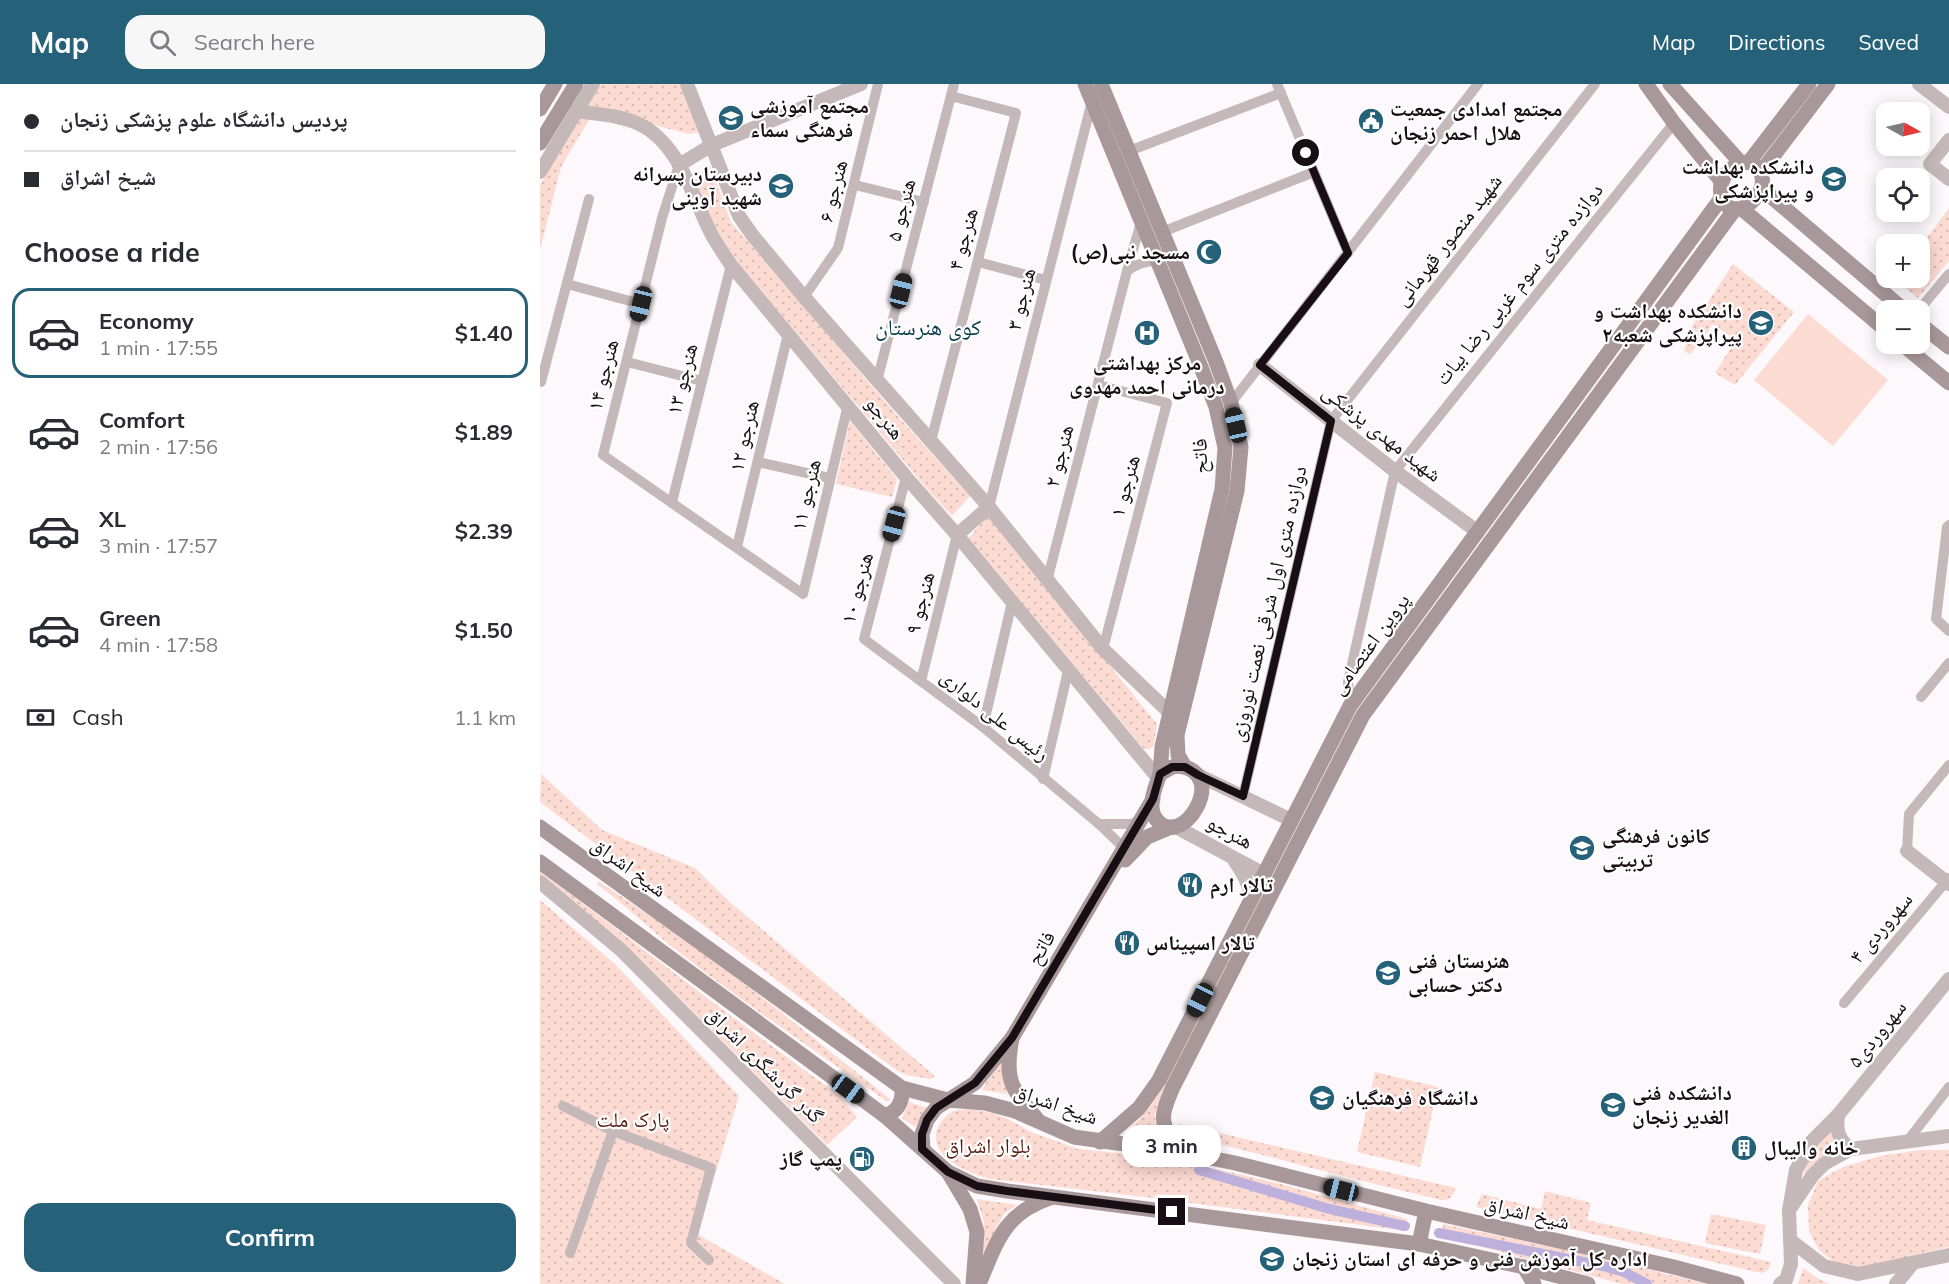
<!DOCTYPE html>
<meta charset="utf-8">
<style>
:root{--surface:#fff;--page:#f7f7f7;--text:#2b2b33;--muted:#7c7c81;--line:#e1e1e2;--accent:#256179}
body{margin:0;font-family:Mulish,"Noto Naskh Arabic",sans-serif;background:var(--page);color:var(--text);height:100vh;display:flex;flex-direction:column;font-size:22px;white-space:nowrap}
*{box-sizing:border-box;margin:0}
p{font-size:20px;color:var(--muted)}
.icon{flex:none;width:33px;height:33px;fill:none;stroke:currentColor;stroke-width:2;stroke-linecap:round;stroke-linejoin:round}
.map{position:relative;flex:1;overflow:hidden}
.drawer{display:flex;flex-direction:column;background:var(--surface);width:540px}
.drawer>*{flex:none}
.guide{display:grid;align-content:center;height:132px;padding:0 24px;background:var(--surface)}
.needle{width:39px;rotate:98deg}
.fabs{position:absolute;left:1336px;top:18px;display:grid;gap:12px}
.fabs a{display:grid;place-items:center;width:54px;height:54px;border-radius:12px;background:var(--surface);box-shadow:0 3px 15px #0003;font-size:30px}
.end{position:absolute;width:27px;height:27px;margin:-14px;border:8px solid #170f13;background:#fff;box-shadow:0 0 0 3px #fff}
.from{border-radius:50%}
.bubble{position:absolute;height:42px;border-radius:18px;background:var(--surface);box-shadow:0 3px 15px #0003;font-size:20px;font-weight:700;line-height:42px;text-align:center}
.car{position:absolute;width:18px;height:36px;margin:-18px -9px;border-radius:8px;box-shadow:0 0 4px 2px #0007;background:linear-gradient(#222 24%,#8ab4d8 0 40%,#222 0 76%,#8ab4d8 0 86%,#222 0)}
.guide b{display:flex;align-items:center;gap:21px;height:57px;font-size:22px}
.guide b+b{border-top:2px solid var(--line)}
.guide i{width:15px;height:15px;background:var(--text)}
ul{padding:0;list-style:none}
li{display:flex;align-items:center;gap:18px;height:90px;margin:0 12px 9px;padding:0 12px;border:3px solid transparent;border-radius:18px}
li div{flex:1}
li b{display:block;font-size:22px}
li em{font-style:normal;font-weight:700}
li.on{border-color:var(--accent)}
li>.icon{width:54px;height:54px;stroke-width:1.5}
h2{padding:0 24px;font-size:27px;line-height:72px}
.pay{display:flex;align-items:center;gap:15px;height:66px;padding:0 24px;font-size:22px}
.pay p{margin-inline-start:auto}
.cta{display:flex;gap:12px;margin-top:auto;padding:12px 24px}
.cta a{flex:1;height:69px;border-radius:18px;background:var(--accent);color:#fff;font-size:24px;font-weight:700;line-height:69px;text-align:center}
header{display:flex;align-items:center;gap:36px;box-sizing:border-box;height:84px;padding:0 30px;background:var(--accent);color:#fff}
header strong{font-size:28px}
nav{display:flex;gap:33px;margin-inline-start:auto;font-size:21px}
.search{width:420px;height:54px;background:var(--page);display:flex;align-items:center;gap:15px;box-sizing:border-box;padding:0 21px;border-radius:18px;color:var(--muted);font-size:22px}
main{display:flex;flex:1;min-height:0}
.map>svg:first-child{display:block}
.green{fill:url(#green-dots)}
.pitch{fill:#fcdbd3}
.lines{fill:none;stroke-linecap:round;stroke-linejoin:round}
.canal{stroke:#bdb0dd;stroke-width:10}
.minor{stroke:#c4b8b9;stroke-width:10}
.tertiary{stroke:#c4b8b9;stroke-width:14}
.secondary{stroke:#a9989a;stroke-width:15}
.route{stroke:#170f13;stroke-width:8}
.labels{text-anchor:middle;stroke-width:4.5;stroke-linejoin:round;paint-order:stroke}
.poi-label{font-size:21px;font-weight:bold;fill:#170f13;stroke:#fff;text-anchor:start}
.street-label{font-size:21px;fill:#170f13;stroke:#fff}
.park-label{font-size:21px;fill:#581a0c;stroke:#fff}
.neighbourhood-label{font-size:22px;fill:#053a4c;stroke:#fff}
</style>
<header>
<strong>Map</strong>
<div class="search"><svg class="icon" aria-label="search" viewBox="0 0 24 24"><circle cx="10" cy="10" r="6"/><path d="M15 15l6 6"/></svg>Search here</div>
<nav><a>Map</a><a>Directions</a><a>Saved</a></nav>
</header>
<main>
<section class="drawer">
<div class="guide">
<b><i class="from"></i>پردیس دانشگاه علوم پزشکى زنجان</b>
<b><i></i>شیخ اشراق</b>
</div>
<h2>Choose a ride</h2>
<ul>
<li class="on"><svg class="icon" aria-label="car" viewBox="0 0 24 24"><path d="M5 17H2v-5l4-1 3-4h7l3 4 3 1v5h-3M9 17h6M6 11h13"/><circle cx="7" cy="17" r="2"/><circle cx="17" cy="17" r="2"/></svg><div><b>Economy</b><p>1 min · 17:55</p></div><em>$1.40</em></li>
<li><svg class="icon" aria-label="car" viewBox="0 0 24 24"><path d="M5 17H2v-5l4-1 3-4h7l3 4 3 1v5h-3M9 17h6M6 11h13"/><circle cx="7" cy="17" r="2"/><circle cx="17" cy="17" r="2"/></svg><div><b>Comfort</b><p>2 min · 17:56</p></div><em>$1.89</em></li>
<li><svg class="icon" aria-label="car" viewBox="0 0 24 24"><path d="M5 17H2v-5l4-1 3-4h7l3 4 3 1v5h-3M9 17h6M6 11h13"/><circle cx="7" cy="17" r="2"/><circle cx="17" cy="17" r="2"/></svg><div><b>XL</b><p>3 min · 17:57</p></div><em>$2.39</em></li>
<li><svg class="icon" aria-label="car" viewBox="0 0 24 24"><path d="M5 17H2v-5l4-1 3-4h7l3 4 3 1v5h-3M9 17h6M6 11h13"/><circle cx="7" cy="17" r="2"/><circle cx="17" cy="17" r="2"/></svg><div><b>Green</b><p>4 min · 17:58</p></div><em>$1.50</em></li>
</ul>
<div class="pay"><svg class="icon" aria-label="cash" viewBox="0 0 24 24"><path d="M3 7h18v10H3z"/><circle cx="12" cy="12" r="2"/></svg>Cash<p>1.1 km</p></div>
<div class="cta"><a>Confirm</a></div>
</section>
<div class="map">
<svg width="1409" height="1200" viewBox="0 0 1409 1200">
<defs>
<pattern id="green-dots" width="8" height="8" patternUnits="userSpaceOnUse" patternTransform="scale(1.5)"><rect width="8" height="8" fill="#fcdbd3"/><path d="M2 2h.1M6 6h.1" fill="none" stroke="#d7bbb4" stroke-width="1.8" stroke-linecap="round"/></pattern>
</defs>
<rect width="100%" height="100%" fill="#fdf8fb"/>
<g class="green">
<path d="M61 0H142L161 48 149 50 55 26 21 83 0 166V101Z"/>
<path d="M170 81 191 138 361 336 430 412 412 432 388 406 201 182 180 151 153 95Z"/>
<path d="M1409 124V177L1378 214 1356 196 1357 194H1380V163Z"/>
<path d="M1193 180 1254 228 1195 301 1175 289 1192 262 1194 255 1173 240 1150 271 1144 266 1152 242Z"/>
<path d="M310 337 357 395 352 413 296 400Z"/>
<path d="M448 431 617 640 614 661 610 665H604L429 454Z"/>
<path d="M1 690 62 746 155 784 191 819 395 992 390 995 366 991 356 986 0 718Z"/>
<path d="M0 787 187 929 301 1013 317 1033 287 1061 98 873 0 791Z"/>
<path d="M58 797 142 853 232 921 350 1015 348 1018C281 971 214 926 149 876 117 852 89 824 57 800Z"/>
<path d="M719 812 724 816 619 1017 615 1031 617 1051 587 1046 597 1038 619 1008Z"/>
<path d="M0 816 74 879 199 1012 157 1150 245 1200H0Z"/>
<path d="M465 967 464 992 467 1010 442 1006Z"/>
<path d="M835 988 898 1003 880 1083 817 1068Z"/>
<path d="M369 1018 387 1024 375 1043 362 1034Z"/>
<path d="M431 1025 451 1029 466 1034 491 1048 538 1065 598 1071 654 1080 737 1099 867 1135V1147L597 1112 450 1095C433 1090 413 1083 401 1068 390 1054 398 1035 412 1028 417 1025 425 1026 431 1025Z"/>
<path d="M637 1039 916 1104C912 1112 910 1117 901 1116 843 1102 784 1088 727 1072 697 1064 661 1059 637 1039Z"/>
<path d="M1291 1043C1291 1053 1294 1059 1301 1067L1262 1101 1266 1078Z"/>
<path d="M1380 1066H1409V1163L1369 1172 1357 1179 1325 1186 1294 1178 1279 1166 1269 1147 1268 1121 1278 1097 1303 1083 1340 1072Z"/>
<path d="M1005 1107 1051 1119 1047 1136 1231 1178C1230 1185 1228 1187 1221 1189L936 1123 942 1110 1001 1125Z"/>
<path d="M437 1115 477 1121 465 1129 457 1142 439 1187 444 1139Z"/>
<path d="M1171 1130 1226 1141 1220 1170 1165 1159Z"/>
<path d="M903 1140 1067 1175 1167 1200H1082L902 1152Z"/>
<path d="M1263 1184 1280 1196 1290 1200H1258Z"/>
</g>
<path class="pitch" d="M1268 230 1348 296 1293 362 1214 296Z"/>
<g class="lines">
<g class="canal">
<path d="M659 1086 786 1124 865 1142"/>
<path d="M899 1149 1063 1182 1084 1188 1107 1200"/>
</g>
<g class="minor">
<path d="M737 0 808 169"/>
<path d="M589 67 741 9"/>
<path d="M139 81 122 134 63 371 263 510 308 321"/>
<path d="M315 101 384 118"/>
<path d="M622 148 774 88"/>
<path d="M438 178 506 196"/>
<path d="M587 187C597 180 605 177 617 177"/>
<path d="M27 200 101 220"/>
<path d="M264 213 298 164 338 0"/>
<path d="M1379 226 1409 190"/>
<path d="M87 278 162 297"/>
<path d="M337 297 414 0"/>
<path d="M1 298 49 115"/>
<path d="M558 301 627 319 563 565"/>
<path d="M691 319 938 0"/>
<path d="M391 357 476 29 411 12"/>
<path d="M218 378 289 394"/>
<path d="M366 393 324 555 443 643 559 740 584 764"/>
<path d="M132 418 191 181"/>
<path d="M449 423 552 17"/>
<path d="M1409 441 1407 443 1396 535 1409 547"/>
<path d="M197 463 248 250"/>
<path d="M507 497 587 187 601 138"/>
<path d="M381 597 417 451"/>
<path d="M1381 613 1409 579"/>
<path d="M810 622 808 598 855 387 1134 39"/>
<path d="M443 643 472 518"/>
<path d="M503 695 528 587"/>
<path d="M703 712 791 337 1055 0"/>
<path d="M559 740H592L601 735"/>
<path d="M1367 767 1369 730 1409 681"/>
<path d="M1304 919 1409 794"/>
<path d="M23 1022 73 1047"/>
<path d="M1366 1059 1409 1003"/>
<path d="M30 1169 73 1047 171 1084 151 1159 169 1176"/>
</g>
<g class="tertiary">
<path d="M147 0 199 132 213 152 264 213 449 423 563 565 630 629"/>
<path d="M1379 0 1409 23"/>
<path d="M36 27C56 30 80 31 99 40 141 60 153 116 173 153 179 163 185 172 191 181L366 393 417 451 618 694"/>
<path d="M1409 56 1390 80 1409 95"/>
<path d="M139 81 172 61 321 0"/>
<path d="M0 88 53 0"/>
<path d="M720 281 855 387 938 448"/>
<path d="M417 451 449 423"/>
<path d="M658 691 751 736"/>
<path d="M636 743 724 790"/>
<path d="M1367 767 1409 800"/>
<path d="M694 776C703 789 709 799 711 814"/>
<path d="M0 798 81 866 414 1200"/>
<path d="M1298 1031C1296 1047 1298 1055 1311 1065"/>
<path d="M1249 1126 1256 1086 1272 1057 1298 1031 1409 895"/>
<path d="M1250 1156 1284 1182 1318 1190 1409 1171"/>
<path d="M1240 1200 1246 1196 1251 1180 1249 1126 1273 1091 1284 1080 1311 1065 1409 1052"/>
<path d="M1356 1200 1373 1179"/>
</g>
<g class="secondary">
<path d="M545 0 661 283 676 323 685 364 682 405 622 663 620 690"/>
<path d="M561 0 676 278 691 319 701 363 697 407 637 651 638 671 645 683"/>
<path d="M1106 0 1134 39 1182 98"/>
<path d="M1130 0 1201 79"/>
<path d="M0 25 15 0"/>
<path d="M0 59 36 0"/>
<path d="M1209 78C1247 97 1194 147 1182 114 1176 96 1191 79 1209 78Z"/>
<path d="M1209 78 1269 0"/>
<path d="M1221 88 1288 0"/>
<path d="M1221 104 1364 226"/>
<path d="M1202 125 1347 247"/>
<path d="M1380 240 1409 263"/>
<path d="M1362 260 1409 299"/>
<path d="M639 682C691 689 641 769 616 735 607 723 615 703 620 690L632 683Z"/>
<path d="M0 743 362 1004 408 1016 445 1019 475 1027 534 1053 635 1067 695 1079 886 1127 1134 1183 1197 1200"/>
<path d="M585 776 607 753 631 743"/>
<path d="M0 778 345 1032 408 1088 437 1102 467 1107 879 1160 984 1183 1048 1200"/>
<path d="M472 954 613 715"/>
<path d="M345 1032C358 1027 363 1018 362 1004"/>
<path d="M560 1058 599 1024 619 996 810 622 1182 113"/>
<path d="M383 1065 382 1050 387 1036 396 1024 435 999 472 954C464 996 471 1004 497 1035"/>
<path d="M635 1067C621 1035 619 1035 633 1003L823 631 1195 125"/>
<path d="M408 1088 430 1125 437 1148 433 1200"/>
<path d="M879 1160 886 1127"/>
<path d="M984 1183 994 1200"/>
<path d="M439 1200C457 1158 463 1130 510 1114"/>
</g>
</g>
<g class="lines">
<path class="route" d="M632 1128 467 1107 437 1102 408 1088 382 1065V1050L387 1036 396 1024 435 999 472 954 613 715 620 690 632 683H645L658 691 703 712 791 337 720 281 808 169 766 69"/>
</g>
<defs>
<g id="school-disc" transform="scale(1.35)"><circle r="9.5" fill="#256179" stroke="#fff"/><path d="M0-5L7-2L0 1L-7-2ZM-4 1L0 2.5L4 1V4Q0 6-4 4Z" fill="#fff"/></g>
<g id="civic-disc" transform="scale(1.35)"><circle r="9.5" fill="#256179" stroke="#fff"/><path d="M-.6-6.5H3V-4.5H.6V-3L4-1V1h2V6H-6V1h2V-1L-.6-3ZM-1.2 2.5V6h2.4V2.5Z" fill="#fff"/></g>
<g id="university-disc" transform="scale(1.35)"><circle r="9.5" fill="#256179" stroke="#fff"/><path d="M0-5L7-2L0 1L-7-2ZM-4 1L0 2.5L4 1V4Q0 6-4 4Z" fill="#fff"/></g>
<g id="mosque-disc" transform="scale(1.35)"><circle r="9.5" fill="#256179" stroke="#fff"/><path d="M3.5-4.9A6 6 0 1 0 3.5 4.9A5 5 0 1 1 3.5-4.9Z" fill="#fff"/></g>
<g id="hospital-disc" transform="scale(1.35)"><circle r="9.5" fill="#256179" stroke="#fff"/><path d="M-5-5h3v3.5h4V-5h3V5h-3V1.5h-4V5h-3Z" fill="#fff"/></g>
<g id="restaurant-disc" transform="scale(1.35)"><circle r="9.5" fill="#256179" stroke="#fff"/><path d="M-5-6h1v4h1v-4h1v4h1v-4h1v5L-1.5 .5V6h-2V.5L-5-1ZM5-6V6H3V1.5H1.5Q1.5-4 5-6Z" fill="#fff"/></g>
<g id="building-disc" transform="scale(1.35)"><circle r="9.5" fill="#256179" stroke="#fff"/><path d="M-4-6H4V6H1V3H-1V6H-4ZM-2.5-4.3h1.7v1.8h-1.7ZM.8-4.3h1.7v1.8H.8ZM-2.5-1h1.7V.8h-1.7ZM.8-1h1.7V.8H.8Z" fill="#fff"/></g>
<g id="fuel-disc" transform="scale(1.35)"><circle r="9.5" fill="#256179" stroke="#fff"/><path d="M-5.5-6h7V0h2V4h1.3V-2.5L3-4.5l.8-.8L6-3V5H2.5V1h-1V6h-7ZM-4.2-4.7v3.2H.2V-4.7Z" fill="#fff"/></g>
</defs>
<g fill-rule="evenodd">
<use href="#school-disc" x="191" y="34"/>
<use href="#civic-disc" x="831" y="37"/>
<use href="#university-disc" x="1294" y="95"/>
<use href="#school-disc" x="241" y="102"/>
<use href="#mosque-disc" x="669" y="168"/>
<use href="#university-disc" x="1221" y="239"/>
<use href="#hospital-disc" x="607" y="249"/>
<use href="#university-disc" x="1042" y="764"/>
<use href="#restaurant-disc" x="650" y="801"/>
<use href="#restaurant-disc" x="587" y="859"/>
<use href="#school-disc" x="848" y="889"/>
<use href="#university-disc" x="782" y="1014"/>
<use href="#university-disc" x="1073" y="1021"/>
<use href="#building-disc" x="1204" y="1064"/>
<use href="#fuel-disc" x="322" y="1075"/>
<use href="#university-disc" x="732" y="1175"/>
</g>
<g class="labels">
<g class="poi-label">
<text x="210" y="29">مجتمع آموزشی<tspan x="210" dy="24">فرهنگی سماء</tspan></text>
<text x="850" y="32">مجتمع امدادی جمعیت<tspan x="850" dy="24">هلال احمر زنجان</tspan></text>
<text x="1274" y="90" text-anchor="end">دانشکده بهداشت<tspan x="1274" dy="24">و پیراپزشکی</tspan></text>
<text x="222" y="97" text-anchor="end">دبیرستان پسرانه<tspan x="222" dy="24">شهید آوینی</tspan></text>
<text x="650" y="175" text-anchor="end">مسجد نبی(ص)</text>
<text x="1202" y="234" text-anchor="end">دانشکده بهداشت و<tspan x="1202" dy="24">پیراپزشکى شعبه۲</tspan></text>
<text x="607" y="286" text-anchor="middle">مرکز بهداشتی<tspan x="607" dy="24">درمانی احمد مهدوی</tspan></text>
<text x="1062" y="759">کانون فرهنگی<tspan x="1062" dy="24">تربیتی</tspan></text>
<text x="670" y="808">تالار ارم</text>
<text x="606" y="866">تالار اسپیناس</text>
<text x="868" y="884">هنرستان فنی<tspan x="868" dy="24">دکتر حسابی</tspan></text>
<text x="1092" y="1016">دانشکده فنی<tspan x="1092" dy="24">الغدیر زنجان</tspan></text>
<text x="802" y="1021">دانشگاه فرهنگیان</text>
<text x="1224" y="1071">خانه والیبال</text>
<text x="302" y="1082" text-anchor="end">پمپ گاز</text>
<text x="752" y="1182">اداره کل آموزش فنی و حرفه ای استان زنجان</text>
</g>
<g class="street-label">
<text transform="translate(293 107) rotate(-76)" y="7">هنرجو ۶</text>
<text transform="translate(361 126) rotate(-76)" y="7">هنرجو ۵</text>
<text transform="translate(423 155) rotate(-75)" y="7">هنرجو ۴</text>
<text transform="translate(908 156) rotate(-52)" y="7">شهید منصور قهرمانی</text>
<text transform="translate(979 200) rotate(-51)" y="7">دوازده متری سوم غربی رضا بیات</text>
<text transform="translate(481 215) rotate(-76)" y="7">هنرجو ۳</text>
<text transform="translate(63 291) rotate(-76)" y="7">هنرجو ۱۴</text>
<text transform="translate(142 295) rotate(-76)" y="7">هنرجو ۱۳</text>
<text transform="translate(345 334) rotate(51)" y="7">هنرجو</text>
<text transform="translate(842 349) rotate(38)" y="7">شهید مهدی پزشکی</text>
<text transform="translate(204 352) rotate(-77)" y="7">هنرجو ۱۲</text>
<text transform="translate(519 372) rotate(-76)" y="7">هنرجو ۲</text>
<text transform="translate(660 372) rotate(-92)" y="7">فاتح</text>
<text transform="translate(585 402) rotate(-75)" y="7">هنرجو ۱</text>
<text transform="translate(266 411) rotate(-77)" y="7">هنرجو ۱۱</text>
<text transform="translate(317 504) rotate(-75)" y="7">هنرجو ۱۰</text>
<text transform="translate(380 519) rotate(-76)" y="7">هنرجو ۹</text>
<text transform="translate(728 520) rotate(-77)" y="7">دوازده متری اول شرقی نعمت نوروزی</text>
<text transform="translate(830 560) rotate(-54)" y="7">پروین اعتصامی</text>
<text transform="translate(455 631) rotate(39)" y="7">رئیس علی دلواری</text>
<text transform="translate(690 748) rotate(28)" y="7">هنرجو</text>
<text transform="translate(89 783) rotate(36)" y="7">شیخ اشراق</text>
<text transform="translate(1341 844) rotate(-50)" y="7">سهروردی ۴</text>
<text transform="translate(501 864) rotate(-59)" y="7">فاتح</text>
<text transform="translate(1337 950) rotate(-51)" y="7">سهروردی۵</text>
<text transform="translate(225 981) rotate(45)" y="7">گدر گردشگری اشراق</text>
<text transform="translate(516 1020) rotate(19)" y="7">شیخ اشراق</text>
<text transform="translate(987 1129) rotate(13)" y="7">شیخ اشراق</text>
</g>
<g class="park-label">
<text x="93" y="1043">پارک ملت</text>
<text x="448" y="1069">بلوار اشراق</text>
</g>
<g class="neighbourhood-label">
<text x="388" y="251">کوی هنرستان</text>
</g>
</g>
</svg>
<div class="fabs">
<a><svg class="needle" viewBox="-14 -14 28 28"><path d="M0-13l5 13h-10z" fill="#e53935"/><path d="M0 13l5-13h-10z" fill="#7c7c81"/></svg></a>
<a><svg class="icon" aria-label="locate" viewBox="0 0 24 24"><circle cx="12" cy="12" r="6"/><path d="M12 2v4M12 18v4M2 12h4M18 12h4"/></svg></a>
<a>+</a>
<a>−</a>
</div>
<i class="end from" style="left:766px;top:69px"></i>
<i class="end" style="left:632px;top:1128px"></i>
<div class="bubble" style="left:582px;top:1041px;width:99px">3 min</div>
<i class="car" style="left:361px;top:207px;rotate:14deg"></i>
<i class="car" style="left:101px;top:220px;rotate:194deg"></i>
<i class="car" style="left:696px;top:341px;rotate:347deg"></i>
<i class="car" style="left:354px;top:440px;rotate:195deg"></i>
<i class="car" style="left:660px;top:916px;rotate:207deg"></i>
<i class="car" style="left:308px;top:1005px;rotate:126deg"></i>
<i class="car" style="left:801px;top:1106px;rotate:284deg"></i>
</div>
</main>
